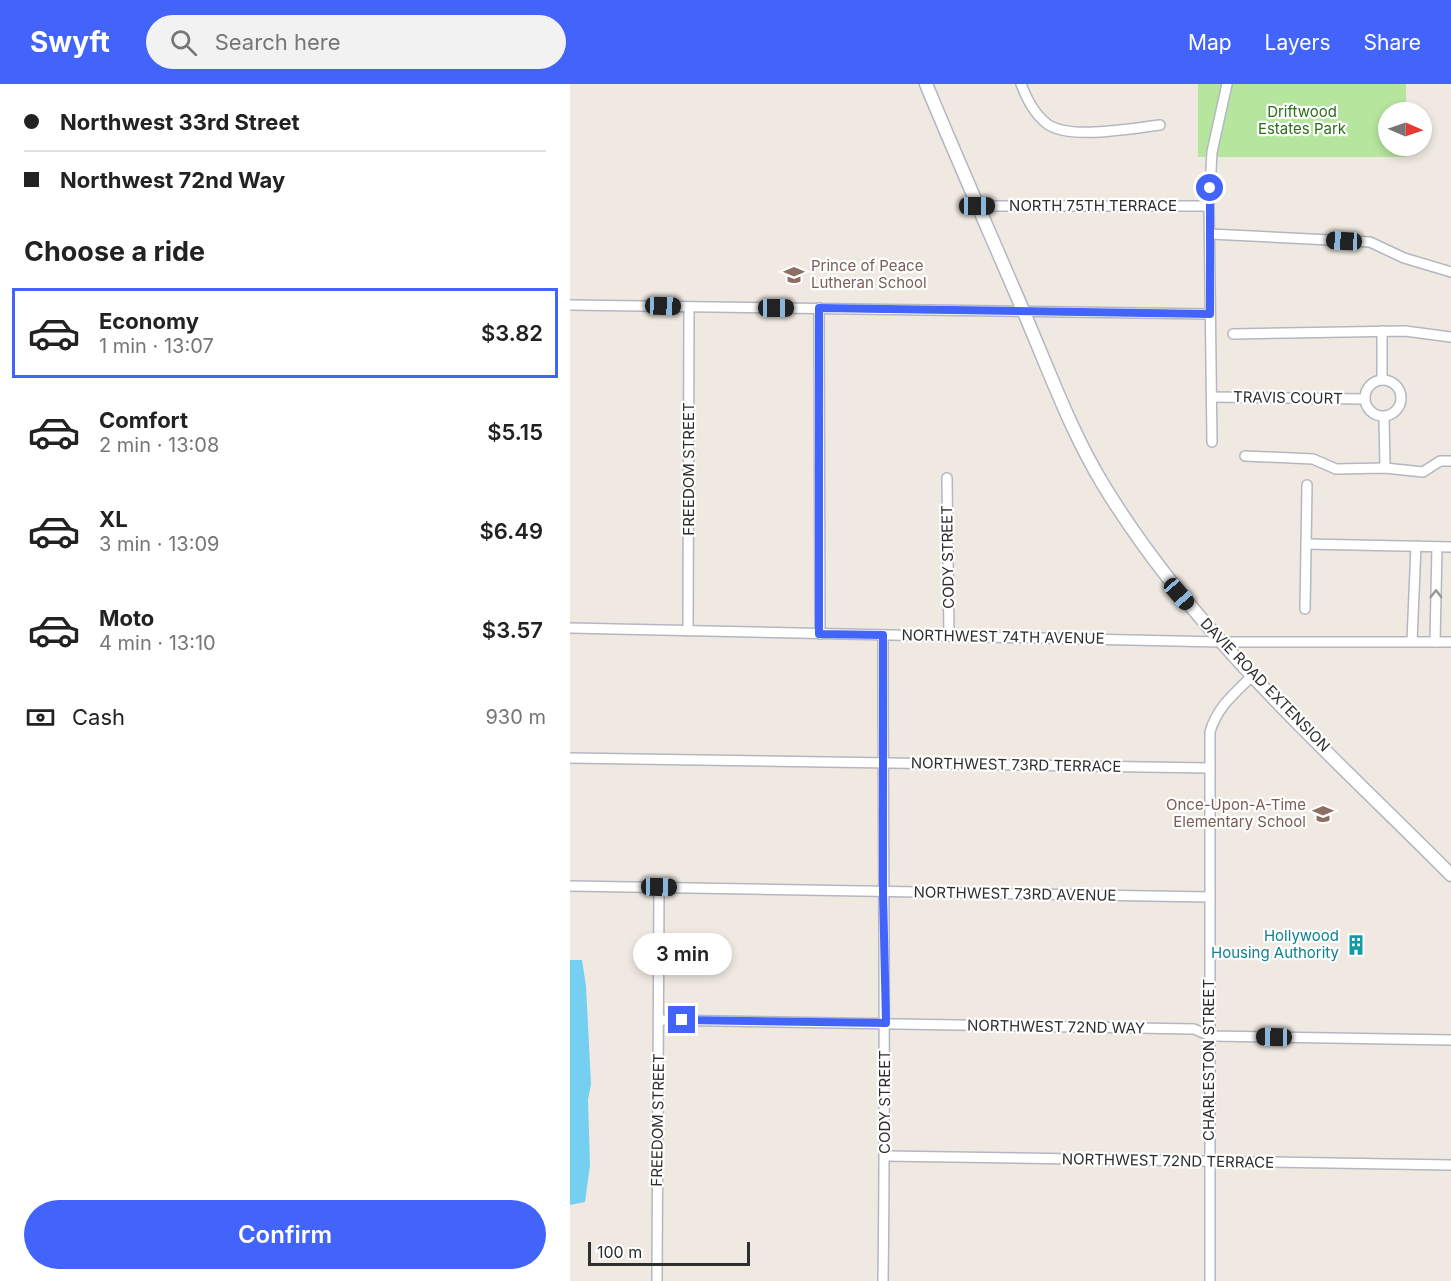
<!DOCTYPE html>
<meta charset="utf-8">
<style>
:root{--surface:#fff;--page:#f2f2f2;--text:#222;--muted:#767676;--line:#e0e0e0;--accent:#4264fb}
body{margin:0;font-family:Inter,sans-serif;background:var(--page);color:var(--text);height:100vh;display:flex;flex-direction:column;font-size:22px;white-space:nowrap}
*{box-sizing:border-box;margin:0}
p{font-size:20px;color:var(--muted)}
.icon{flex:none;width:33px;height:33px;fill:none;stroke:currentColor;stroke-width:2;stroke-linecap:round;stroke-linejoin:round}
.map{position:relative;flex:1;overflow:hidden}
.side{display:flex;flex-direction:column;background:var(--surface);width:570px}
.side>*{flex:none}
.hud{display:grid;align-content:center;height:132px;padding:0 24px;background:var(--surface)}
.needle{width:39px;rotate:92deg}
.tools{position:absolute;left:808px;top:18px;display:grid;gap:12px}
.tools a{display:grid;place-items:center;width:54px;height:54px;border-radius:50%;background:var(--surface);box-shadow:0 3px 9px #0003;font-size:30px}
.scale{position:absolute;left:18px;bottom:15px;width:162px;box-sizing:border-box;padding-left:6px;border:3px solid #2e2e2e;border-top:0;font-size:16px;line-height:21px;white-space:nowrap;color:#2e2e2e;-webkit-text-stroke:4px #fff;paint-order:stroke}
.end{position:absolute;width:27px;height:27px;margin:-14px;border:8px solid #4264fb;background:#fff;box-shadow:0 0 0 3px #fff}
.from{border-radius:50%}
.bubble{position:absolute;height:42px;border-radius:21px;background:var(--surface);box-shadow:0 3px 9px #0003;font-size:20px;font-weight:600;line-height:42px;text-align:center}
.car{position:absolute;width:18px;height:36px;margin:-18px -9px;border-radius:8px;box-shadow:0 0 4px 2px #0007;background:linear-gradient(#222 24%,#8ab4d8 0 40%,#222 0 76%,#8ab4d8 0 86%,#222 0)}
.hud b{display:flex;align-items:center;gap:21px;height:57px;font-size:22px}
.hud b+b{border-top:2px solid var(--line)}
.hud i{width:15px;height:15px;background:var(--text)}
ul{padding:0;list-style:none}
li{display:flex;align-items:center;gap:18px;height:90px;margin:0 12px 9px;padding:0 12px;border:3px solid transparent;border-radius:0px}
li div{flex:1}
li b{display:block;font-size:22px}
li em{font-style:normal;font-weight:600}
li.on{border-color:var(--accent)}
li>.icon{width:54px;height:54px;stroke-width:1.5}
h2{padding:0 24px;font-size:27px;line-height:72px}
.pay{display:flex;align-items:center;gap:15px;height:66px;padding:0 24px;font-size:22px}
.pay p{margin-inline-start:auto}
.button{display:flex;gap:12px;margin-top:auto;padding:12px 24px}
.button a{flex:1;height:69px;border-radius:36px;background:var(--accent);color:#fff;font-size:24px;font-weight:600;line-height:69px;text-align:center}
header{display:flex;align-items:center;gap:36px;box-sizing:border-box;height:84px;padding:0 30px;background:var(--accent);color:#fff}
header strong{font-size:28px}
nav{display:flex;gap:33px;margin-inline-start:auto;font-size:21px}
.search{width:420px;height:54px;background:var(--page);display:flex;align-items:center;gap:15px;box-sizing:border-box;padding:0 21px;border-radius:33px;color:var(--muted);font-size:22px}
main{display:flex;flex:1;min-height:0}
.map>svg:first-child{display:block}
.green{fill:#b6e59e}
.water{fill:#75cff0}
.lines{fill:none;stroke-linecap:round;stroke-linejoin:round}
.minor-casing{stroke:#b4b7c1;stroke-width:12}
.secondary-casing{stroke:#b4b7c1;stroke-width:15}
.minor{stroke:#fff;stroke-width:9}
.secondary{stroke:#fff;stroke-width:12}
.oneway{stroke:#969696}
.route{stroke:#4264fb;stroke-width:8}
.labels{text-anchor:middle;stroke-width:4.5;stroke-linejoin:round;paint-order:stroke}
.park-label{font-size:15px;fill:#2c6e1b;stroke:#fff}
.street-label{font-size:15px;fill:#2e2e2e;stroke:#fff}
.education-label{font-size:15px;fill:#785e54;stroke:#fff;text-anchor:start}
.culture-label{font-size:15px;fill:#0d838f;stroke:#fff;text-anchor:end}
</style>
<header>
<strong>Swyft</strong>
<div class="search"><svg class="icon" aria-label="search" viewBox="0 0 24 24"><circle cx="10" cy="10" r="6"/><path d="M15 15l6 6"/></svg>Search here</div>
<nav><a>Map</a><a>Layers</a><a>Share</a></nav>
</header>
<main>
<section class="side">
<div class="hud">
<b><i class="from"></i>Northwest 33rd Street</b>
<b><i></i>Northwest 72nd Way</b>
</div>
<h2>Choose a ride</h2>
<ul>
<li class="on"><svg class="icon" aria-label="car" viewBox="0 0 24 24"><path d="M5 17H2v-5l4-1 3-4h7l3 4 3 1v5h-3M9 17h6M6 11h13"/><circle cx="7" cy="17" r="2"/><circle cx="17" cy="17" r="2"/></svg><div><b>Economy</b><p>1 min · 13:07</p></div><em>$3.82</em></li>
<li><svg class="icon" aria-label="car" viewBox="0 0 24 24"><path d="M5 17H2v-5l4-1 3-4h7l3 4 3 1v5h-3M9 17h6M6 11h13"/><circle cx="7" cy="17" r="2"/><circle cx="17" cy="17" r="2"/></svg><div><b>Comfort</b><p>2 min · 13:08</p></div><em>$5.15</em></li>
<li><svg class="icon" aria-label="car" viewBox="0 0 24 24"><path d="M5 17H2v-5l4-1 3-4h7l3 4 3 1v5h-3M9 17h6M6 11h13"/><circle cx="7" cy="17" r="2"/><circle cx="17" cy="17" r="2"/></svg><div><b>XL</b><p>3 min · 13:09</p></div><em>$6.49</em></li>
<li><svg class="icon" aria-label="car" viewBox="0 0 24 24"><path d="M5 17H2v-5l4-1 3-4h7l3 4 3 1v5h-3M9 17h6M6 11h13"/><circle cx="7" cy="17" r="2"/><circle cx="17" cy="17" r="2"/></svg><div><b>Moto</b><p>4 min · 13:10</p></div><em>$3.57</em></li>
</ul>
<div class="pay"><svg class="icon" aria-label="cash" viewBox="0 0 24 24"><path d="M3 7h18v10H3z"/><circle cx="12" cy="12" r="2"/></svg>Cash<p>930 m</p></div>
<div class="button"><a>Confirm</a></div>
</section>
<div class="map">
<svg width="881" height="1197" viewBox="0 0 881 1197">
<rect width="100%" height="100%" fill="#efe9e1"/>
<path class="green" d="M628 0H836V28H819V62H836V73H628Z"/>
<path class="water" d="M0 876H12L16 902 21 1000 18 1016 20 1081 15 1118 0 1121Z"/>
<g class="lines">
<g class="minor-casing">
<g id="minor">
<path d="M451 0C457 15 463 28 476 39 497 57 563 44 590 41"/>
<path d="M407 122H639"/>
<path d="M640 150 800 158 834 174 881 188"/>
<path d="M0 221 640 230"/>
<path d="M249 224 250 550"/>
<path d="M663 250 835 247 881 253"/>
<circle cx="813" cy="314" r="18"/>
<path d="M812 296V247"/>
<path d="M642 313 794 315"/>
<path d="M814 333 815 384"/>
<path d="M642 358 639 122 642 68 657 0"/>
<path d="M675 372 743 375 766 385 815 384 853 388 870 377H881"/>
<path d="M377 394 379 552"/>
<path d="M736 460 881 463"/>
<path d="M735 525 737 401"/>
<path d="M0 544 650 558H881"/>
<path d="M118 547 119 223"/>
<path d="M313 551C313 766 316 982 313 1197"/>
<path d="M842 557 846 462"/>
<path d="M865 558 867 463"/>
<path d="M0 674 639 684"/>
<path d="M0 802 639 813"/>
<path d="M89 936 624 945 640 952 881 956"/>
<path d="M315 1072 881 1081"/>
<path d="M87 1197 89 803"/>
<path d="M640 1197V648C647 623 665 609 683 591"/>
</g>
</g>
<g class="secondary-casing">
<path id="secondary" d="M356 0C388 77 422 154 455 231 480 289 501 348 534 402 625 551 759 668 881 791"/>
</g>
<use href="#minor" class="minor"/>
<use href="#secondary" class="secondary"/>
</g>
<defs><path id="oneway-chevron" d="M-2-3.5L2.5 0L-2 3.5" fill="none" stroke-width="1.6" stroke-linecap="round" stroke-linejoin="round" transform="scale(1.5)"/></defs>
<use class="oneway" href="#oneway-chevron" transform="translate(866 510) rotate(-89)"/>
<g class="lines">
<path class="route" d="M112 936 316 939 313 808V551L249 550V224L640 230V104"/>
</g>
<defs>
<g id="school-bare" transform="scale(1.62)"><path d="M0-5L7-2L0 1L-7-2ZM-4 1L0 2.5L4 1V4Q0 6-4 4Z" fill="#8d6e63" stroke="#fff" stroke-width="2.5" paint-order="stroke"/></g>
<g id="building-bare" transform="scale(1.62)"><path d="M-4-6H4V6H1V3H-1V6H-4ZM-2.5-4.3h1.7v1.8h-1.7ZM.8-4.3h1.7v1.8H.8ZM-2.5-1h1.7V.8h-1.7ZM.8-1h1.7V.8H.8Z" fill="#0f9aa8" stroke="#fff" stroke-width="2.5" paint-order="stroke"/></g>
</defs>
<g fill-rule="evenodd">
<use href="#school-bare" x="224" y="191"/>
<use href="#school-bare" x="753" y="730"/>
<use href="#building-bare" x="786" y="861"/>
</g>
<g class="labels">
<g class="park-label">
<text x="732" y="33">Driftwood<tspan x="732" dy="17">Estates Park</tspan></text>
</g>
<g class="street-label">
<text x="523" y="127">NORTH 75TH TERRACE</text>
<text transform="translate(718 314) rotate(1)" y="5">TRAVIS COURT</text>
<text transform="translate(119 385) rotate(-90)" y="5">FREEDOM STREET</text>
<text transform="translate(378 473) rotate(-91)" y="5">CODY STREET</text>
<text transform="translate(433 553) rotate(1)" y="5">NORTHWEST 74TH AVENUE</text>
<text transform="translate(695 601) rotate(46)" y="5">DAVIE ROAD EXTENSION</text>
<text transform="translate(446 681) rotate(1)" y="5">NORTHWEST 73RD TERRACE</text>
<text transform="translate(445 810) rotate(1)" y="5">NORTHWEST 73RD AVENUE</text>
<text transform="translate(486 943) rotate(1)" y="5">NORTHWEST 72ND WAY</text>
<text transform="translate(639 976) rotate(-90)" y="5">CHARLESTON STREET</text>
<text transform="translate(315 1018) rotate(-90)" y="5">CODY STREET</text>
<text transform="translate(88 1036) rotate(-89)" y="5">FREEDOM STREET</text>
<text transform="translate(598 1077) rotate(1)" y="5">NORTHWEST 72ND TERRACE</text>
</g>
<g class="education-label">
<text x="241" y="187">Prince of Peace<tspan x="241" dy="17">Lutheran School</tspan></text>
<text x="736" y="726" text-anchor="end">Once-Upon-A-Time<tspan x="736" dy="17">Elementary School</tspan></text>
</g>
<g class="culture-label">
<text x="769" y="857">Hollywood<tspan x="769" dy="17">Housing Authority</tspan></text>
</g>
</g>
</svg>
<div class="tools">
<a><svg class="needle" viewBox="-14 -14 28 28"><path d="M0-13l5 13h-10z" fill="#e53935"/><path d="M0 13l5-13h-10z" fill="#767676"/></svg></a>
</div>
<div class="scale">100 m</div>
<i class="end from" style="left:640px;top:104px"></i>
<i class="end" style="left:112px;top:936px"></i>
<div class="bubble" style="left:63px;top:849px;width:99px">3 min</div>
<i class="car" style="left:407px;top:122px;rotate:90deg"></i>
<i class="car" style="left:774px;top:157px;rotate:273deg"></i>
<i class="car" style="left:93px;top:222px;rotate:92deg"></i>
<i class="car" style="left:206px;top:224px;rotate:90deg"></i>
<i class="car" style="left:609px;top:510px;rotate:139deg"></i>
<i class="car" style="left:89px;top:803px;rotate:91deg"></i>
<i class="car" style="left:704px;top:953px;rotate:271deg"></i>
</div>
</main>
